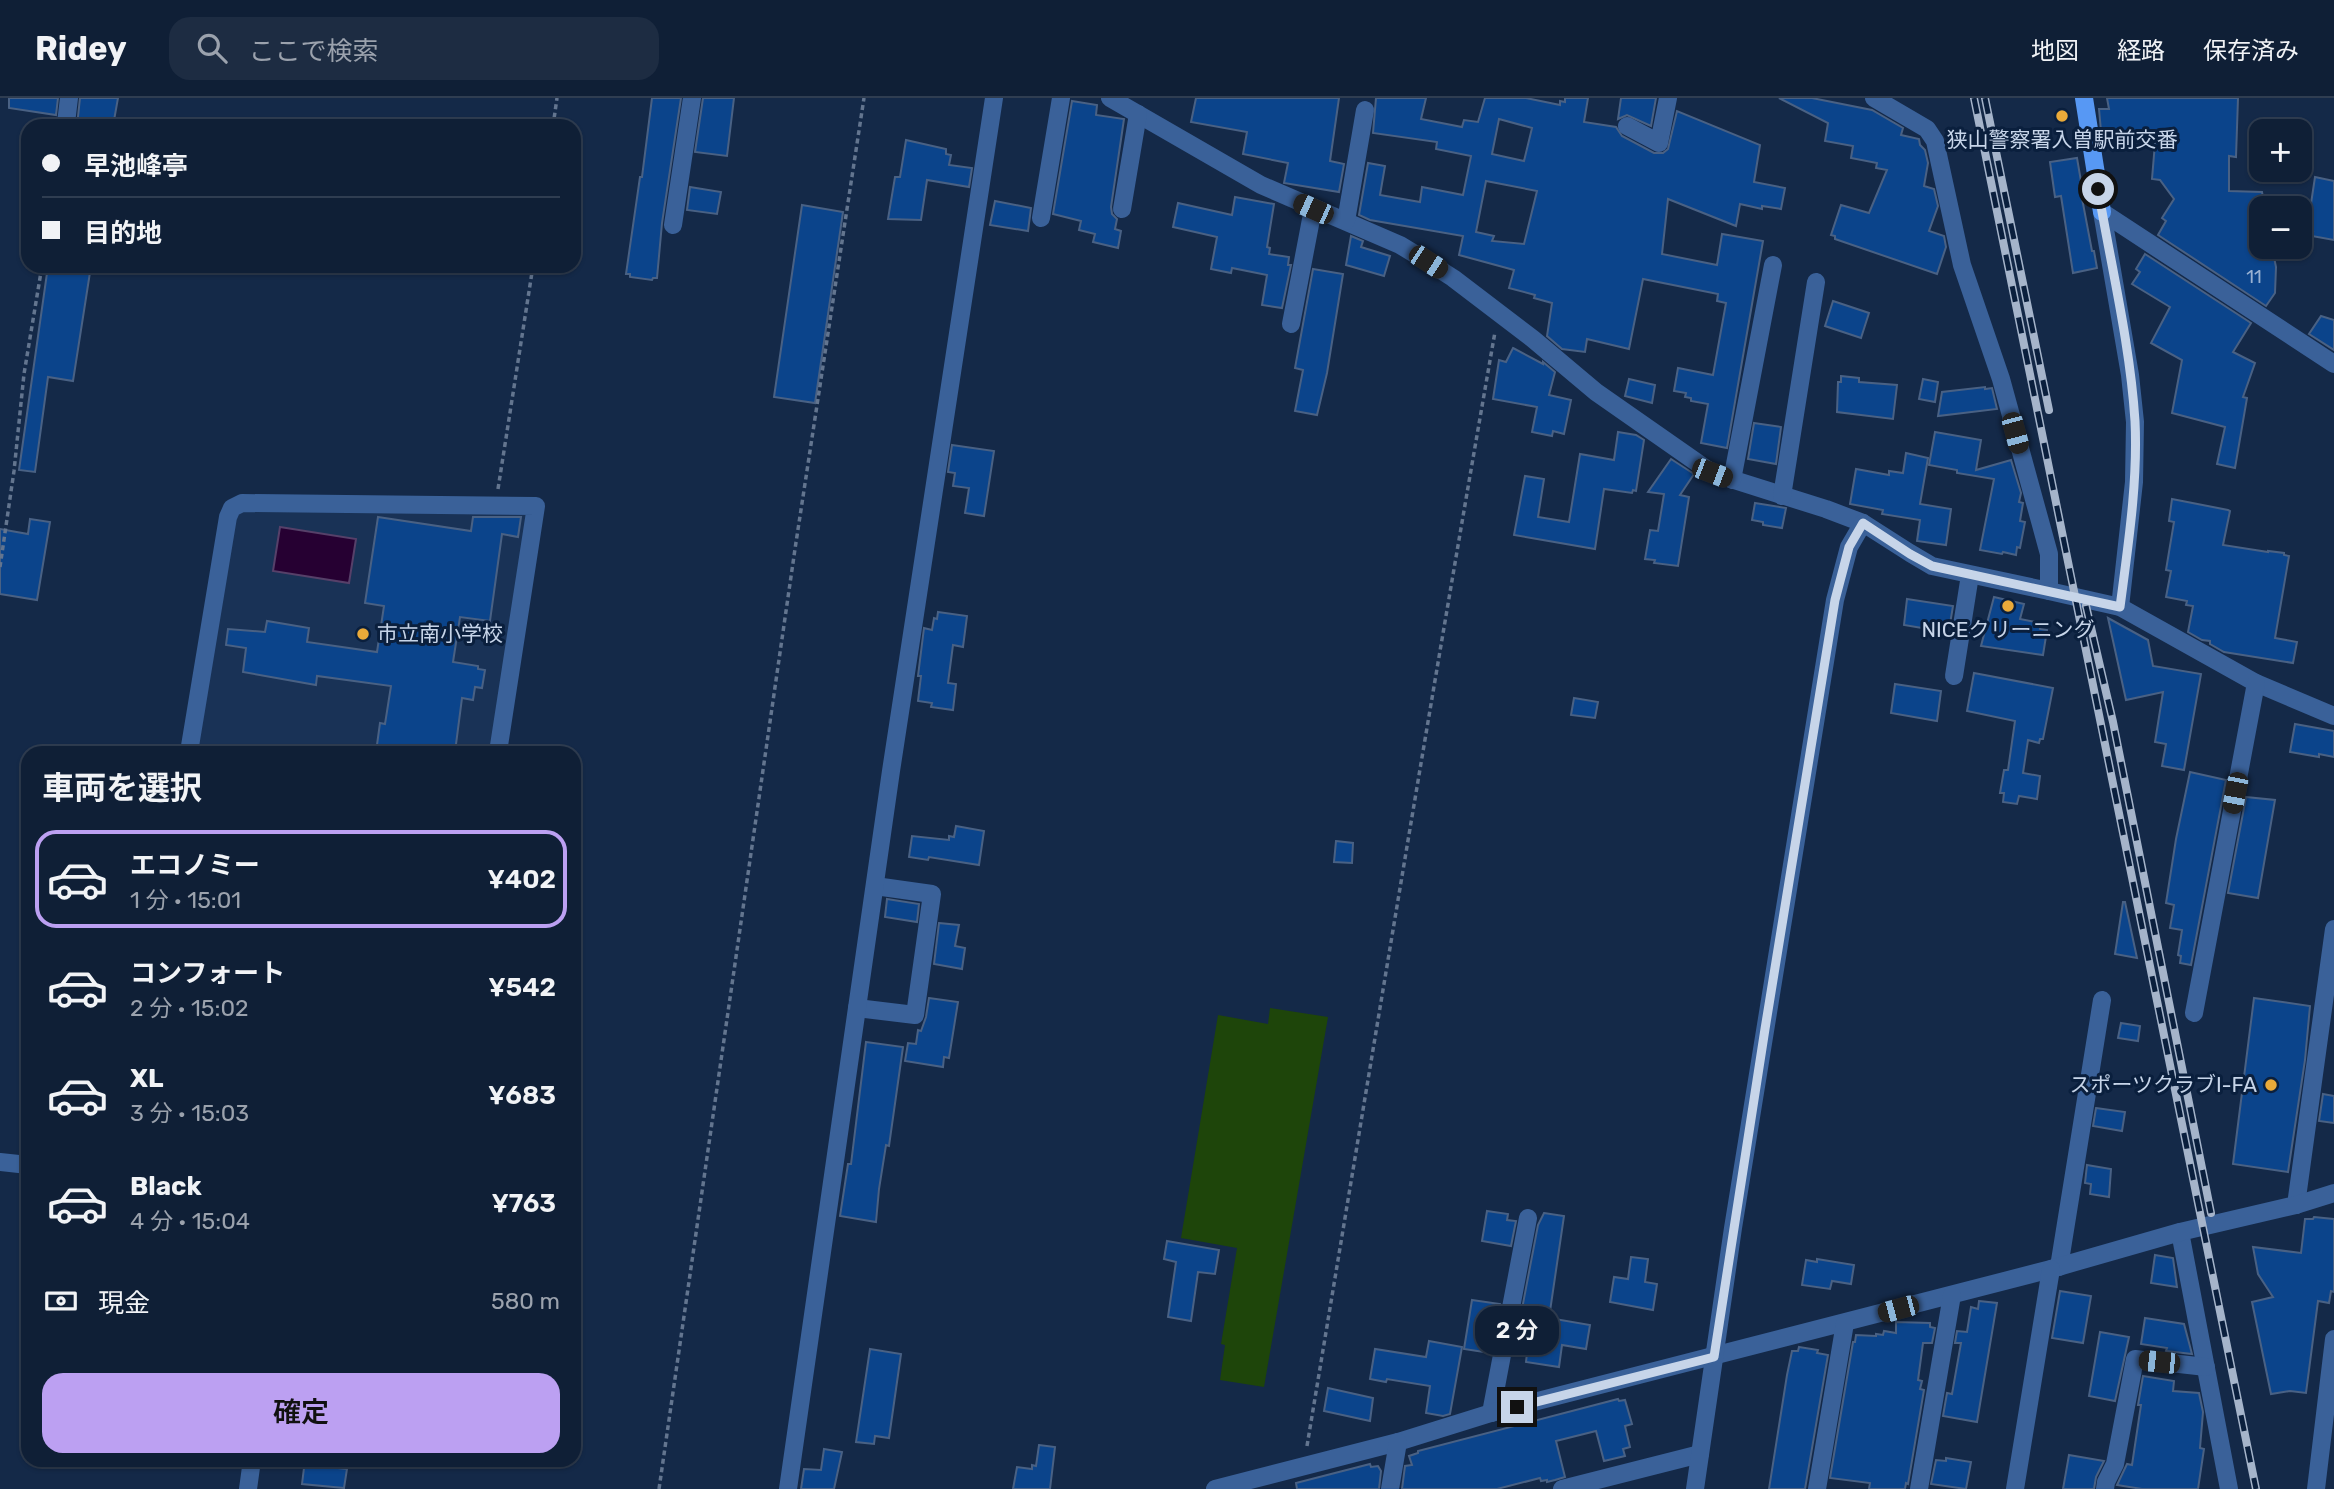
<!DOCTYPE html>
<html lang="ja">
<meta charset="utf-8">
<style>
:root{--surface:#0f1f36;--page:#1d2c42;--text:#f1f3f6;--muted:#9ba2ad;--line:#2f3d51;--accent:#bca0f2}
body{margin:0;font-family:Rubik,"Noto Sans JP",sans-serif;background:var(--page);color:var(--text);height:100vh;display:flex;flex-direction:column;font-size:26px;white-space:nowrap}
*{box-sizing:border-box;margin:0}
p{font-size:23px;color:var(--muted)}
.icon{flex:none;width:38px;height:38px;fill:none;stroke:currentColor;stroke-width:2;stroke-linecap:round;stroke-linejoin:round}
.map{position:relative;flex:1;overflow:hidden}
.side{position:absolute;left:21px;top:648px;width:560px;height:721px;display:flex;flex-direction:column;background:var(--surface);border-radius:21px;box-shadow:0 2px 5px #0004,0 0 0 2px var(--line)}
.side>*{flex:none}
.guide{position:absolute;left:21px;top:21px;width:560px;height:154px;border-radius:21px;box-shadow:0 2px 5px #0004,0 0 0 2px var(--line);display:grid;align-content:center;height:154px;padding:0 21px;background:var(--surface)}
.buttons{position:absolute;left:2249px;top:21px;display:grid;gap:14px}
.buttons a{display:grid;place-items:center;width:63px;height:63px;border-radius:14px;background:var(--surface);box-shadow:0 2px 5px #0004,0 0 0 2px var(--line);font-size:35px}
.end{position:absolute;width:32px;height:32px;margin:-16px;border:9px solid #c7d5e9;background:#111;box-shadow:0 0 0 4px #111}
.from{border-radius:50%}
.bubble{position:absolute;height:49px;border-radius:21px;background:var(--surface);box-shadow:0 2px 5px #0004,0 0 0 2px var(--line);font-size:23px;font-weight:600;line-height:49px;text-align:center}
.car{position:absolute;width:21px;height:42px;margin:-21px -10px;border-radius:9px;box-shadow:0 0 5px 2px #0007;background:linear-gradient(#222 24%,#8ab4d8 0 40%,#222 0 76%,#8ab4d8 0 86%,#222 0)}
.guide b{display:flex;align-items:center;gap:24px;height:66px;font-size:26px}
.guide b+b{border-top:2px solid var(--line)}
.guide i{width:18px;height:18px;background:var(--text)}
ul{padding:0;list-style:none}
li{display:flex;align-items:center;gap:21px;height:98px;margin:0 14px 10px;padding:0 7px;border:4px solid transparent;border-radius:21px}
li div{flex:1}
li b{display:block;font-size:26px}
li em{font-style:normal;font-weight:600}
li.active{border-color:var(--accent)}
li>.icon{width:63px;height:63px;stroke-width:1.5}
h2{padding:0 21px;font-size:32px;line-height:84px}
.pay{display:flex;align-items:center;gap:18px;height:77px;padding:0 21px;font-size:26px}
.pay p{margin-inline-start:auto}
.primary-button{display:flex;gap:14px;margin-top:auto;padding:14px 21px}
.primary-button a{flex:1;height:80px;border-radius:21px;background:var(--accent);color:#111;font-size:28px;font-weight:600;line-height:80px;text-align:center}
header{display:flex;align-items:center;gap:42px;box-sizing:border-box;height:98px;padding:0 35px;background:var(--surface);border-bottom:2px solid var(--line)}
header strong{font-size:33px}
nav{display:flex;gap:38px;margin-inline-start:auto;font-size:24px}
.search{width:490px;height:63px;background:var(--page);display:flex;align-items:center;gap:18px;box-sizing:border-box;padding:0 24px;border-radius:21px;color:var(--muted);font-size:26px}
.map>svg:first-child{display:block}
.built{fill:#193256}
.green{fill:#1e450a}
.water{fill:#260032;stroke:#564069;stroke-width:2}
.building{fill:#0b448b;stroke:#496184;stroke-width:2;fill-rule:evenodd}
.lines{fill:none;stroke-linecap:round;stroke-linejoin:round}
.path{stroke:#63758f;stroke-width:3.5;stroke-dasharray:5 3.5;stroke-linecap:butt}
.minor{stroke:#3a6199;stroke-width:18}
.major{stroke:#5798f4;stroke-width:18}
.rail-casing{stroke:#a5b4ca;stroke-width:8}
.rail{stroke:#0a1f3d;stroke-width:5;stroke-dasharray:16;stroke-linecap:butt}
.route{stroke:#c7d5e9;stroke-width:9}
.poi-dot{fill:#eaaa39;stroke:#0a1f3d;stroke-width:2.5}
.labels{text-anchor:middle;stroke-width:6;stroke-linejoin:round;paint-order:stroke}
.number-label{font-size:18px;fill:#98b1d2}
.poi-label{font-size:21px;fill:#c7d5e9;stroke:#0a1f3d}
</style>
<header>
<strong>Ridey</strong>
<div class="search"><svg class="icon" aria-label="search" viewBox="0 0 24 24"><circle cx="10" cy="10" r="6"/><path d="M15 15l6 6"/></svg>ここで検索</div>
<nav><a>地図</a><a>経路</a><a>保存済み</a></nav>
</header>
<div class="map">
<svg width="2334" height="1391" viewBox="0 0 2334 1391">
<rect width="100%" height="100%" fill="#142948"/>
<path class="built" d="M241 410 529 415 491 654H196L234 417Z"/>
<path class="green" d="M1270 910 1328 919 1264 1289 1220 1282 1225 1247 1221 1246 1237 1150 1181 1140 1218 917 1268 926Z"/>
<path class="water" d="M280 429 356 441 349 485 273 473Z"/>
<g class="building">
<path d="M9 0H58L56 17 9 10Z"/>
<path d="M80 0H118L113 28H77Z"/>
<path d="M652 0H681L662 125 657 180H653L652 182 630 179V176H626L640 79H642Z"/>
<path d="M703 0H734L727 58 695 54Z"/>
<path d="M1196 0H1339L1330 63 1344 66 1339 94 1284 85 1288 65 1243 56 1247 34 1191 24Z"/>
<path d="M1376 0H1426L1421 21 1462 29 1464 22 1478 24 1485 0H1526L1560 7V3L1565 4V0H1588L1584 24 1616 29 1622 38 1654 55H1663L1668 51 1677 13 1760 47 1754 84 1785 90 1781 111 1762 108V111L1740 106 1736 128 1668 101 1662 156 1717 167 1722 136 1763 143 1727 350 1701 345 1708 306 1691 303V300L1685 299 1686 295 1674 293 1678 270 1713 277 1726 205 1717 203 1718 196 1643 181 1629 251 1587 241 1585 254 1562 251 1547 238 1552 205 1534 200 1535 197 1509 190 1514 172 1459 157 1463 138 1370 122 1359 117 1368 65 1385 68 1380 97 1420 104 1422 89 1463 97 1471 58 1436 51 1437 44 1373 35ZM1499 21 1532 30 1524 63 1492 56ZM1486 83 1537 93 1524 146 1492 143 1494 138 1476 134Z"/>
<path d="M1621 0H1656L1651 28 1627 17 1618 21Z"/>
<path d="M1779 0H1812L1872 12 1903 30 1901 37 1919 41 1920 47 1925 52 1928 65 1924 88 1934 91 1938 108 1929 133 1944 138 1946 149 1937 176 1835 141V138L1831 137 1841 107 1869 115 1887 72 1876 70 1877 65 1851 60 1853 48 1825 43 1828 25Z"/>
<path d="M2107 0H2238L2236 59 2229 58V93L2262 94 2265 110H2261V149H2272L2276 169 2275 195 2266 208 2158 137 2166 123 2162 120 2174 101 2160 82 2152 81 2156 33H2101L2099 11H2109Z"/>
<path d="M1072 3 1097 7 1096 17 1124 21 1111 109 1112 116 1117 121 1115 131 1121 133 1118 150 1093 144 1095 136 1079 132 1081 123 1053 116Z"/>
<path d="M906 42 946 51V56L951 57 949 67 972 70 969 89 927 82 921 122 888 121 895 79H900Z"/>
<path d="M2077 60 2083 95H2081L2092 153H2094L2097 170 2073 175 2061 98 2055 99 2050 64Z"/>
<path d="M2315 79 2334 83V142L2312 138 2313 134H2310L2312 119H2309Z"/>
<path d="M690 89 721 94 717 116 687 112Z"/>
<path d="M1235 99 1274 106 1267 149 1270 150 1269 156 1289 159 1288 167H1291L1282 210 1262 207 1267 177 1232 170 1231 175 1211 171 1217 139 1173 129 1178 105 1232 117Z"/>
<path d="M995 103 1031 110 1028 133 990 127Z"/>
<path d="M802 107 843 114 815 305 774 299Z"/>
<path d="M1351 138 1363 143 1361 149 1390 158 1384 178 1346 167Z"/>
<path d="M2145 156 2251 225 2233 254 2255 265 2243 299 2247 300 2235 370 2217 366 2225 329 2172 315 2182 262 2151 245 2170 209 2132 186 2140 174 2136 171Z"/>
<path d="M48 168H91L73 283 48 279 35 374 19 372Z"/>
<path d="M1313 171 1343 176 1327 275 1317 317 1295 313 1303 272 1295 270Z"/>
<path d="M1833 203 1869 215 1861 240 1825 228Z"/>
<path d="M2321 218 2334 222V252L2309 236Z"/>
<path d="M1513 250 1543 266V264L1555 274 1549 297 1571 302 1564 336 1553 333 1552 338 1532 334 1537 309 1493 301 1499 262 1506 264Z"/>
<path d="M1841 278 1859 280V284L1897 287 1893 321 1837 314 1838 284H1841Z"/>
<path d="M1629 281 1655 287 1652 305 1625 298Z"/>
<path d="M1923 281 1938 284 1935 304 1919 301Z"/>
<path d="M1985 289V291L1992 290 1997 311 1938 318 1942 294Z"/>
<path d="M1754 325 1781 329 1776 366 1748 361Z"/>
<path d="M1618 334 1636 337 1644 342 1636 393 1633 392 1632 395 1604 391 1595 451 1514 437 1525 378 1544 381 1538 419 1569 424 1580 356 1614 362Z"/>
<path d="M1935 334 1981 342 1976 372 2011 362 2021 395 2019 404 2023 405 2020 423 2025 424 2020 450 2017 449 2016 457 2003 454 2002 456 1980 452 1994 381 1957 375V372L1929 367Z"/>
<path d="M952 347 994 353 984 418 965 415 969 390 953 388 955 375 948 374Z"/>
<path d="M1906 355 1928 360 1920 406 1951 411 1946 447 1917 443 1920 422 1882 416 1883 412 1850 406 1856 371 1889 377V373L1903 375Z"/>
<path d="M1671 361 1694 376 1680 397 1689 399 1678 468 1654 465 1655 462 1645 461 1650 432 1658 433 1664 396 1648 394Z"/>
<path d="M2172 401 2228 412 2230 413 2223 447 2268 454V453L2284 455V457L2289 458 2275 540 2297 544 2293 565 2224 554 2210 546V543L2202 542 2188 534 2193 508 2186 507 2187 503 2166 499 2171 473 2166 472 2174 424 2169 423Z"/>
<path d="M1755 405 1786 410 1782 430 1763 427V424L1752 422Z"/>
<path d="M378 419 471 433 473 419H521L518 439 502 436 490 523 460 519 453 564 478 568V571L485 572 482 590 475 589 473 602 462 600 455 654H376L380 625 385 626 391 588 317 578 316 587 243 574 246 550 226 547 228 531 265 534 267 523 309 530 307 544 377 554 384 508 365 505Z"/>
<path d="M30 421 50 424 37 502 0 496V431L28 436Z"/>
<path d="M1994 499 2024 506 2020 521 2041 525 2040 531 2047 532 2043 557 1981 548Z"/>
<path d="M1907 501 1953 508 1950 526 1948 525 1946 534 1904 527Z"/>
<path d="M938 514 967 518 963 549 953 547 948 585 956 586 953 612 931 609 932 605 918 603 921 578H918L924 530 932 532 934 520 937 521Z"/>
<path d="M2108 520 2148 542 2153 568 2201 576 2184 672 2162 668 2166 646 2155 644 2163 594 2126 602Z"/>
<path d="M1974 575 2053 590 2043 641H2040L2039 645 2028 642 2023 675 2040 678 2037 701 2019 698 2017 706 2003 704 2004 695H2000L2004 672H2008L2015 623 1967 613Z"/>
<path d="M1895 586 1941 593 1937 623 1891 615Z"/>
<path d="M1574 600 1598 604 1595 620 1571 617Z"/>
<path d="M2295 626 2334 633V659L2319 656V659L2290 654Z"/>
<path d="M2190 674 2226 682 2191 867 2180 865 2181 858 2178 857 2182 832 2170 830 2174 807 2166 805 2176 741Z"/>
<path d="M2246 699 2275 702 2258 800 2228 795Z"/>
<path d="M956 728 984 733 979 767 929 759 928 762 909 759 912 738 949 742V738L954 739Z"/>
<path d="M1336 743 1353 745 1352 765 1334 764Z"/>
<path d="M887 801 919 806 917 824 885 819Z"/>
<path d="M2123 804H2125L2137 860 2115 856Z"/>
<path d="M939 825 959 827 955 848 965 850 962 871 934 866Z"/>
<path d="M929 900 958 904 949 960 944 959 943 969 905 963 908 945 916 946 918 932 921 933 926 919Z"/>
<path d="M2254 900 2310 908 2305 962 2288 1074 2233 1066Z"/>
<path d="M2121 925 2140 928 2138 943 2118 940Z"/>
<path d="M866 944 903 949 889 1048 886 1047 879 1091 876 1124 840 1118 848 1066H851Z"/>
<path d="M2323 996 2334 998V1025L2319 1023Z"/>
<path d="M2096 1010 2125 1014 2122 1033 2093 1028Z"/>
<path d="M2087 1067 2111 1071 2109 1099 2090 1096 2091 1086 2085 1085Z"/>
<path d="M1487 1113 1508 1116 1507 1122 1516 1123 1511 1148 1482 1143Z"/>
<path d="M1544 1115 1564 1118 1549 1220 1590 1227 1586 1251 1562 1247 1559 1269 1526 1264 1527 1255 1514 1253 1538 1127Z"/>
<path d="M2314 1119 2334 1121V1194L2331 1193 2329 1205 2318 1203 2306 1295 2290 1293 2271 1296 2252 1204 2273 1199 2258 1176 2253 1149 2301 1155 2305 1121H2313Z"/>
<path d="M1167 1143 1219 1152 1215 1176 1198 1174 1191 1223 1168 1219 1176 1164 1164 1161Z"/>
<path d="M2155 1157 2173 1160 2177 1189 2151 1185Z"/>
<path d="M1631 1159 1648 1161 1645 1184 1657 1186 1653 1212 1610 1204 1614 1179 1628 1181Z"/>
<path d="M1817 1161 1854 1167 1851 1186 1832 1183 1830 1191 1802 1187 1806 1162 1817 1164Z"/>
<path d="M2060 1193 2091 1198 2083 1245 2052 1240Z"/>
<path d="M1472 1202 1500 1206 1491 1255 1464 1251Z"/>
<path d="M1979 1203 1997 1205 1977 1324 1943 1318 1947 1295 1952 1296 1961 1245H1955L1957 1233 1967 1234 1971 1209 1978 1211Z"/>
<path d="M2145 1220 2184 1226 2192 1256 2166 1253 2167 1250 2141 1246Z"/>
<path d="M1896 1224 1930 1225V1229L1935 1230 1932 1245H1923L1918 1282 1922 1283 1920 1291 1924 1292 1908 1386 1906 1385 1905 1391H1869L1870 1385 1830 1380 1853 1244H1855L1856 1237 1876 1238V1236L1883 1237 1884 1233 1896 1235Z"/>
<path d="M2100 1234 2129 1239 2115 1303 2089 1298Z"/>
<path d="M1429 1243 1462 1249 1450 1316 1443 1318 1426 1315 1430 1288 1387 1281 1386 1284 1370 1281 1375 1251 1426 1259Z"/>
<path d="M1799 1249 1818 1252 1817 1255 1828 1257 1805 1391H1769L1787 1277 1792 1253H1798Z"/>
<path d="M870 1251 901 1256 889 1340 875 1338 874 1346 856 1344Z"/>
<path d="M2143 1278 2174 1283 2173 1293 2199 1295 2203 1314 2200 1350 2204 1351 2198 1391H2142L2117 1387 2127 1366 2132 1367 2141 1307H2138Z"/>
<path d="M1328 1290 1373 1300 1370 1323 1324 1313Z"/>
<path d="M1618 1301 1619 1303 1625 1302 1632 1326 1625 1328 1630 1349 1623 1351 1625 1358 1604 1363 1596 1333 1556 1343 1565 1379 1555 1382 1547 1384V1382L1541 1383 1540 1380 1497 1391H1402L1405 1368 1412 1367 1409 1358 1418 1355V1353Z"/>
<path d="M1039 1347 1055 1349 1050 1391H1013L1017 1369 1032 1371V1367L1036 1368Z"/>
<path d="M824 1351 842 1354 834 1391H801L804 1371 821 1372Z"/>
<path d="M2069 1357 2104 1363 2096 1379 2094 1391H2063Z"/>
<path d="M1946 1360 1971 1364 1966 1391 1931 1386 1936 1362 1946 1363Z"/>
<path d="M1370 1366 1371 1369 1378 1368 1381 1373 1379 1391H1297L1296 1385Z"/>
<path d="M310 1367 347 1371 344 1390 302 1386 304 1370H310Z"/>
</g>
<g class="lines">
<g class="path">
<path d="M553 28 557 0"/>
<path d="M498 391 533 168"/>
<path d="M0 469 14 373 24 276 42 168"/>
<path d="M1307 1348C1369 977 1430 605 1495 234"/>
<path d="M659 1391 795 451 864 0"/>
</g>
<g class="minor">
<path d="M1110 0 1261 87 1400 147 1428 164 1453 180 1533 241 1596 294 1712 375 1826 411 1863 425 1910 455 1932 468 2049 493V456L2001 281 1962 167 1935 43 1927 31 1874 0"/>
<path d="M66 25 69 0"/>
<path d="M1627 28 1659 45 1668 0"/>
<path d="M1122 111 1138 16"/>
<path d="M2102 114 2130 277 2135 324 2134 384 2120 509"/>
<path d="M2102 114 2334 266"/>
<path d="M1041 120 1061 0"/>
<path d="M1346 123 1365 12"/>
<path d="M673 127 692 0"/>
<path d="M1291 226 1313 111"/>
<path d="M1732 382 1773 167"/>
<path d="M1782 398 1816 184"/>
<path d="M2049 493 2120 509 2256 585 2334 618"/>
<path d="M1954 578 1970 477"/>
<path d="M189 654 228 419 232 410 242 405 536 408 498 654"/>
<path d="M857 910 915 917 932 796 875 788"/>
<path d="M2194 915 2256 585"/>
<path d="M0 1064 28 1067"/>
<path d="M2296 1107 2334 831"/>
<path d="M2180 1134 2229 1391"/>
<path d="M2059 1169 2102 902"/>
<path d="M1491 1315 1528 1120"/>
<path d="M248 1391 252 1362"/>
<path d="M788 1391 891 673 994 0"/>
<path d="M1215 1391 1398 1344 1491 1315 2051 1171 2180 1134 2296 1107 2334 1095"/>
<path d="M1390 1391 1398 1344"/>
<path d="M1562 1391 1700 1356"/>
<path d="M1695 1391 1733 1130 1835 502 1849 449 1863 425"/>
<path d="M1817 1391 1845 1225"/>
<path d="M1919 1391 1952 1197"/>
<path d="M2015 1391 2051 1171"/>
<path d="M2105 1391 2106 1384 2115 1366 2135 1261 2206 1269"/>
<path d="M2316 1391 2334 1241"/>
</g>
<path class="major" d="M2084 0 2102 114"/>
<g class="rail-casing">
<g id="rail">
<path d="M1974 0 2256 1391"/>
<path d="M1985 0 2049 312"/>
<path d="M2086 508 2113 624 2211 1115"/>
</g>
</g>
<use href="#rail" class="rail"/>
</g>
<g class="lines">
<path class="route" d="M1517 1309 1714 1259 1765 931 1835 502 1849 449 1863 425 1910 456 1932 468 2120 509C2128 448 2138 384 2135 323 2130 245 2111 168 2098 91"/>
</g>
<g class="poi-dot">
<circle cx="2062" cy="18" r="7"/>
<circle cx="2008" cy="508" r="7"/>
<circle cx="363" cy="536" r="7"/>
<circle cx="2271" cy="987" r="7"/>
</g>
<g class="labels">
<g class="number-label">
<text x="2254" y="185">11</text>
</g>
<g class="poi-label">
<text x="2062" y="49">狭山警察署入曽駅前交番</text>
<text x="2008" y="539">NICEクリーニング</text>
<text x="377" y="543" text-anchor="start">市立南小学校</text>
<text x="2257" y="994" text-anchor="end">スポーツクラブI-FA</text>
</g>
</g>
</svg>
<div class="buttons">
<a>+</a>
<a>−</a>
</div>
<i class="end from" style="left:2098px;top:91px"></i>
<i class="end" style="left:1517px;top:1309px"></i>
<div class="bubble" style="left:1475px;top:1208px;width:84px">2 分</div>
<i class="car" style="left:1313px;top:111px;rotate:294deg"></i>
<i class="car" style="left:1428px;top:164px;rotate:123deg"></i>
<i class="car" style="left:2015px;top:335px;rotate:165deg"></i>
<i class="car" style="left:1712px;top:375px;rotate:111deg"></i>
<i class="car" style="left:2235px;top:695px;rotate:191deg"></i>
<i class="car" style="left:1898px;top:1211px;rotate:255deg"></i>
<i class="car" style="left:2159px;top:1264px;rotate:276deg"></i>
<div class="guide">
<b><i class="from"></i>早池峰亭</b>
<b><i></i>目的地</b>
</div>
<section class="side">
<h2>車両を選択</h2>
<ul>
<li class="active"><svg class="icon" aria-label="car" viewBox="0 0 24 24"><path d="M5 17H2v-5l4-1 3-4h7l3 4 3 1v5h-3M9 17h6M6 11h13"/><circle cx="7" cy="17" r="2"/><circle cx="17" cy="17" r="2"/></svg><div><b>エコノミー</b><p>1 分 · 15:01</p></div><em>¥402</em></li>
<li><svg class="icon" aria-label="car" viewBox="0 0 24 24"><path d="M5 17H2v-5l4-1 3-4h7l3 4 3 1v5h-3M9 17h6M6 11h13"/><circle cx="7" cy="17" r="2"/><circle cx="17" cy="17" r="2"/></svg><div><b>コンフォート</b><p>2 分 · 15:02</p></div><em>¥542</em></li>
<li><svg class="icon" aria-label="car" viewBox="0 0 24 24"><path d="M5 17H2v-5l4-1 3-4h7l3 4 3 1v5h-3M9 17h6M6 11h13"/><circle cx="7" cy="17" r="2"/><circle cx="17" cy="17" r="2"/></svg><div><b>XL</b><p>3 分 · 15:03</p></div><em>¥683</em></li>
<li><svg class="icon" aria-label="car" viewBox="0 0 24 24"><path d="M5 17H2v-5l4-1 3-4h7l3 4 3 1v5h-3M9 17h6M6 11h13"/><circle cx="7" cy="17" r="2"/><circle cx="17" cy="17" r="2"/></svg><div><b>Black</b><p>4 分 · 15:04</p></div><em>¥763</em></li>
</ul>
<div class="pay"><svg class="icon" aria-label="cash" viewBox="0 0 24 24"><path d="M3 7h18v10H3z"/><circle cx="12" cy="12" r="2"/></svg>現金<p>580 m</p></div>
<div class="primary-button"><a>確定</a></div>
</section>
</div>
